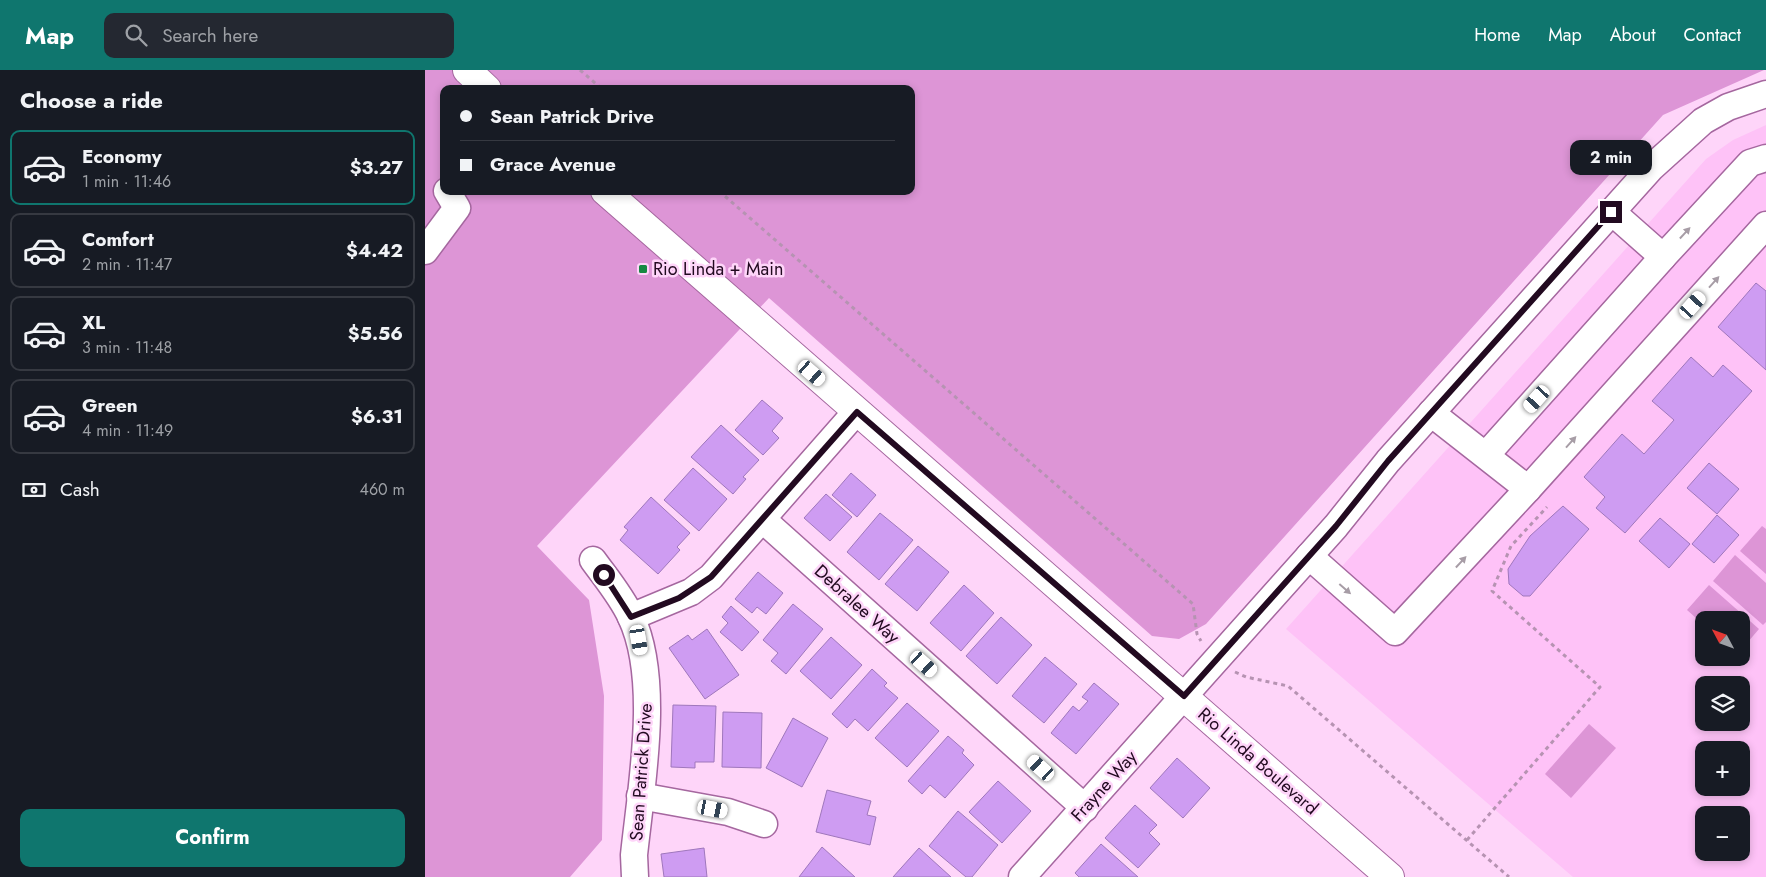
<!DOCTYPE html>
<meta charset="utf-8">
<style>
:root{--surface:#171b24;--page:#242831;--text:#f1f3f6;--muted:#9ea1a6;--line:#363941;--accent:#0f766e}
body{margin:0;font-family:Jost,sans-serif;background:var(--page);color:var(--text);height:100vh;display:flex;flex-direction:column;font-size:19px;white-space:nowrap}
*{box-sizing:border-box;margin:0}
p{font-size:16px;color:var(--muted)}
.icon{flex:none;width:28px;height:28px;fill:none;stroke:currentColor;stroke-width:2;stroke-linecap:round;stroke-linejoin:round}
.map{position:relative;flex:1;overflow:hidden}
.details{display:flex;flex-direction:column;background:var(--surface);width:425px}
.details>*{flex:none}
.hud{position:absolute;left:15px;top:15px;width:475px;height:110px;border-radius:10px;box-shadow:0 2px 8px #0003;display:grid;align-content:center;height:110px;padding:0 20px;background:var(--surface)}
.needle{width:32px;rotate:311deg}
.controls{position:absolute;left:1270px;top:541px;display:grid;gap:10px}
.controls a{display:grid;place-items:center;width:55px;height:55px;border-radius:10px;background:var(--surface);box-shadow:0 2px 8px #0003;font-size:25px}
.end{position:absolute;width:22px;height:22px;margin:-11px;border:6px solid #220a20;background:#fff;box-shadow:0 0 0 2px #fff}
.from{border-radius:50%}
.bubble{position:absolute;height:35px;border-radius:10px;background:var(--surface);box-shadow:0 2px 8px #0003;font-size:16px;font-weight:700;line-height:35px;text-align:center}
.car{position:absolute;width:15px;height:30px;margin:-15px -8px;border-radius:6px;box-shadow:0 0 4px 1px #0007;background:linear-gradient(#fff 24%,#345 0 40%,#fff 0 76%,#345 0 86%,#fff 0)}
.hud b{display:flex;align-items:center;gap:18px;height:48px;font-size:19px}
.hud b+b{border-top:1px solid var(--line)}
.hud i{width:12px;height:12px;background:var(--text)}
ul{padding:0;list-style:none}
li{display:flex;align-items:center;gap:15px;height:75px;margin:0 10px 8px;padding:0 10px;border:2px solid var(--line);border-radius:10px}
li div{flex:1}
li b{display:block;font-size:19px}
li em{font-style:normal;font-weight:700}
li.on{border-color:var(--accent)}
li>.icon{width:45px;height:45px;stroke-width:1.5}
h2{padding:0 20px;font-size:22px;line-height:60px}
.pay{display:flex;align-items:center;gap:12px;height:55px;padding:0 20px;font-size:19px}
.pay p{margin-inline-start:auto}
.cta{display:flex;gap:10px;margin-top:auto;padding:10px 20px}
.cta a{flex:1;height:58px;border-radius:10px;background:var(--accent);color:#fff;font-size:20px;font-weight:700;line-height:58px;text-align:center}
header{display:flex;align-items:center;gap:30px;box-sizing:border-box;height:70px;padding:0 25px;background:var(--accent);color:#fff}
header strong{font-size:24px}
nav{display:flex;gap:28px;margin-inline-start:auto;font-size:18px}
.search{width:350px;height:45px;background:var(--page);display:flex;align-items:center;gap:12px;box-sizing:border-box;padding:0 18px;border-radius:10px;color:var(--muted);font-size:19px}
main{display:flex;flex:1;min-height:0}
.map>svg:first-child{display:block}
.built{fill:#fec2f7;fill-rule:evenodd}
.green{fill:#dd95d6;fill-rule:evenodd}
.building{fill:#ce9cf2;stroke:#9f77bc}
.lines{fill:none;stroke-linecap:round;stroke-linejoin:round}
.minor-casing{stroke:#a5679f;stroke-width:29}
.major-casing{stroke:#a5679f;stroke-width:30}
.path{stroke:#b693b2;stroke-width:3;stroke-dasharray:4 4;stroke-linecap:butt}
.minor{stroke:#fff;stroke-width:26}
.major{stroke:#fff;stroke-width:28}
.oneway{fill:#a79da6}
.route{stroke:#220a20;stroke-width:6}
.poi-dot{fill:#168942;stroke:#fed5f9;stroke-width:2}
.labels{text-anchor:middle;stroke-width:5;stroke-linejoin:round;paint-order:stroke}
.poi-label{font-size:18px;fill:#220a20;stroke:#fed5f9;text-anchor:start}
.street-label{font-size:18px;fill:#220a20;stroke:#fed5f9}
</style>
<header>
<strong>Map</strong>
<div class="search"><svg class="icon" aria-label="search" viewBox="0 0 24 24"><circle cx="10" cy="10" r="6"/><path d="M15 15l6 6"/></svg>Search here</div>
<nav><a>Home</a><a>Map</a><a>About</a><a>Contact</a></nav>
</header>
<main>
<section class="details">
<h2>Choose a ride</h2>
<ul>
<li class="on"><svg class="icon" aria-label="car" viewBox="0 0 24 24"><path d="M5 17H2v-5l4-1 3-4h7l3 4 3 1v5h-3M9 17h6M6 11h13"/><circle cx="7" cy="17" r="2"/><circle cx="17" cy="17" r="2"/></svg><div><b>Economy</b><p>1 min · 11:46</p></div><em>$3.27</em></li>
<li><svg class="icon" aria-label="car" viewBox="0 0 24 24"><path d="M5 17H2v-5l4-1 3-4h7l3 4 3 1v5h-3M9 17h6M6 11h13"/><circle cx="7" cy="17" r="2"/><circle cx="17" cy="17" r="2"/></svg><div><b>Comfort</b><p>2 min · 11:47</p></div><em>$4.42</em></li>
<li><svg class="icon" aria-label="car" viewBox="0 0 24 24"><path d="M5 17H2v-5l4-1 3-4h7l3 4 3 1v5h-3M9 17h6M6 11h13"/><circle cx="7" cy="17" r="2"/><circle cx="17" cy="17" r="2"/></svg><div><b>XL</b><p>3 min · 11:48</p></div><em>$5.56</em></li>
<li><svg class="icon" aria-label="car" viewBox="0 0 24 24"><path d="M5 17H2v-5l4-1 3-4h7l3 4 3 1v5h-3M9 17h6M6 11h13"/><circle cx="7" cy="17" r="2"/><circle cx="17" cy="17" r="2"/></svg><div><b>Green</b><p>4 min · 11:49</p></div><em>$6.31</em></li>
</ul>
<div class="pay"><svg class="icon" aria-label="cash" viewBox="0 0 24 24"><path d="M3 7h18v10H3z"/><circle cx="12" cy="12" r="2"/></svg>Cash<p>460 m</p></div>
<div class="cta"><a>Confirm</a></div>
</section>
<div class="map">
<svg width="1341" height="807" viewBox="0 0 1341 807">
<rect width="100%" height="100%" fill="#fed5f9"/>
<path class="built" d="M1341 55V807H1148L861 559 1281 89 1308 70ZM1279 550H1316V588H1279ZM1279 615H1316V652H1279ZM1279 680H1316V718H1279ZM1279 745H1316V782H1279Z"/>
<g class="green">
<path d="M0 0H1339L1238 45 781 554 754 569 727 566 344 228 112 476 164 530 179 626 177 770 145 807H0ZM19 19H486V121H19Z"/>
<path d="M1337 456 1341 459V504L1315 481Z"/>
<path d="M1310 485 1341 513V552L1338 555 1288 511Z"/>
<path d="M1284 515 1334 559 1316 580V550H1279V555L1262 540Z"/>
<path d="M1164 654 1191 678 1146 728 1120 704Z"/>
</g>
<g class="building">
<path d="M1331 213 1341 221V300L1293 257Z"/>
<path d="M1266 287 1288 307 1298 295 1327 321 1200 463 1171 438 1180 427 1159 407 1197 364 1219 384 1249 350 1227 331Z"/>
<path d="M337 330 358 348 347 361 354 368 338 385 310 360Z"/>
<path d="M296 355 334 390 318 407 321 409 308 424 266 387Z"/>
<path d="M1284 393 1314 419 1292 444 1262 418Z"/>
<path d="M268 398 302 429 274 461 239 430Z"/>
<path d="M426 403 451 425 432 447 407 425Z"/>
<path d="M401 424 427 447 405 471 379 448Z"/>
<path d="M226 427 265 463 252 477 255 480 233 504 195 470 203 460 199 457Z"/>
<path d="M1138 436 1164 459 1105 526H1098L1084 514 1083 499 1105 466Z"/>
<path d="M455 443 488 470 454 510 422 482Z"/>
<path d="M1292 445 1314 465 1289 493 1267 474Z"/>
<path d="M1235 448 1265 474 1244 498 1214 471Z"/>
<path d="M493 476 524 502 492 541 460 514Z"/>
<path d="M333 502 358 523 341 544 332 537 327 543 310 529Z"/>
<path d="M539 515 569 543 536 581 505 553Z"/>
<path d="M368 534 398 559 361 604 346 591 353 583 338 570Z"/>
<path d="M306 536 334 562 317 581 295 562 303 553 297 547Z"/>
<path d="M576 547 607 575 572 614 541 586Z"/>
<path d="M282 559 314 605 280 629 244 578 263 565 267 570Z"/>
<path d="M406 567 437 595 406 629 375 601Z"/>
<path d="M620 587 652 614 619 653 587 626Z"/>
<path d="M447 599 462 613 459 616 473 628 443 661 430 649 422 658 407 644Z"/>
<path d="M669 613 694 634 651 684 626 663 648 636 654 641 663 631 657 627Z"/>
<path d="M482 633 514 661 482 697 450 668Z"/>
<path d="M248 635 291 636 289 692H270V698L246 697Z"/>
<path d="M298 642 337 643 336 698 297 697Z"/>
<path d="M368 648 403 668 377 717 341 698Z"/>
<path d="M523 666 539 680 537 683 549 695 520 728 505 715 497 724 483 711Z"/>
<path d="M752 688 785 718 758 748 725 718Z"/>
<path d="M573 711 606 741 577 773 544 742Z"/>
<path d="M402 720 446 731 442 745 451 747 445 775 391 762Z"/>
<path d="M710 735 732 755 724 763 735 774 713 798 680 768Z"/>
<path d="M533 741 573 775 547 807H541L504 776Z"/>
<path d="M676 774 713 807H654L650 803Z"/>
<path d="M397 777 430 807H374Z"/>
<path d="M279 778 282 807H239L236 784Z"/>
<path d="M494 778 526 807H468Z"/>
</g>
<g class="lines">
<g class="minor-casing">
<g id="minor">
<path d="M1187 142 1238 187 1325 93 1341 88"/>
<path d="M0 181 32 138 22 121"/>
<path d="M1006 343 1103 419"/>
<path d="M1061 385 1238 187"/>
<path d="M338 450 660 738"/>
<path d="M884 486 970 562 1103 419 1341 155"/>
<path d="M168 490C181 508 197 527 206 547 236 610 216 717 209 785L210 807"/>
<path d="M206 547 266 522 286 507 431 342"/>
<path d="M215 726 303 742 339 754"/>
<path d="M597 807 911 456 963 391 1226 98 1278 51 1303 37 1341 24"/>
</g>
</g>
<g class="major-casing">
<g id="major">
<path d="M42 0 62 19"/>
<path d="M180 121 965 807"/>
</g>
</g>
<g class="path">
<path d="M155 0 177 19"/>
<path d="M294 121 768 534 772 564 776 571"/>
<path d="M810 602 821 607 863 616 1084 807"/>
<path d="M1042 770 1175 617 1067 521 1086 476 1122 437"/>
</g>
<use href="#minor" class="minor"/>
<use href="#major" class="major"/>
</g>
<defs><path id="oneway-solid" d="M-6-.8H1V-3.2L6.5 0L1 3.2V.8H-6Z" transform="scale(1.25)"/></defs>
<g class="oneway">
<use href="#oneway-solid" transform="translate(1260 163) rotate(-47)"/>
<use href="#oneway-solid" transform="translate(1289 212) rotate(-48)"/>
<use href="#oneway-solid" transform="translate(1146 372) rotate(-48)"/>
<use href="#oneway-solid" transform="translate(1036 492) rotate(-47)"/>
<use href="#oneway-solid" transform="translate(920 519) rotate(41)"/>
</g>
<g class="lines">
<path class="route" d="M179 505 206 547 254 528 286 507 432 342 759 626 911 456 963 391 1186 142"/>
</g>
<rect class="poi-dot" x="213" y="194" width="10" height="10" rx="2.5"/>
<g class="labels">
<g class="poi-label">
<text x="228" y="205">Rio Linda + Main</text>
</g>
<g class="street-label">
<text transform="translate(432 534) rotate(42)" y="6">Debralee Way</text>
<text transform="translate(833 691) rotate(41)" y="6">Rio Linda Boulevard</text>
<text transform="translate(216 702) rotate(-86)" y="6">Sean Patrick Drive</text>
<text transform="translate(679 716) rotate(-48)" y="6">Frayne Way</text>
</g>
</g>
</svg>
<div class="controls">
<a><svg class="needle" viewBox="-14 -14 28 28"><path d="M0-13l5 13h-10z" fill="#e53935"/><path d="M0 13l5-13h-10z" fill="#9ea1a6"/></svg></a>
<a><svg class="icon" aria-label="layers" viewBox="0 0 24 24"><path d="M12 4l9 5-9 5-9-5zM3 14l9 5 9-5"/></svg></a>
<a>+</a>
<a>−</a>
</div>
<i class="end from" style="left:179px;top:505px"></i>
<i class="end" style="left:1186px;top:142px"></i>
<div class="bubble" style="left:1145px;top:70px;width:82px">2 min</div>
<i class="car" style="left:1268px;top:235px;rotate:42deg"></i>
<i class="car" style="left:387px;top:303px;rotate:131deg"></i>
<i class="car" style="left:1112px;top:329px;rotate:222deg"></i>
<i class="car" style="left:214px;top:570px;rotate:170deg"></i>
<i class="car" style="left:499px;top:594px;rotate:132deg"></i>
<i class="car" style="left:616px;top:698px;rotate:312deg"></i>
<i class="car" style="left:288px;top:739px;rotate:101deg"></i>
<div class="hud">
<b><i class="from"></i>Sean Patrick Drive</b>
<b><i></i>Grace Avenue</b>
</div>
</div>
</main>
